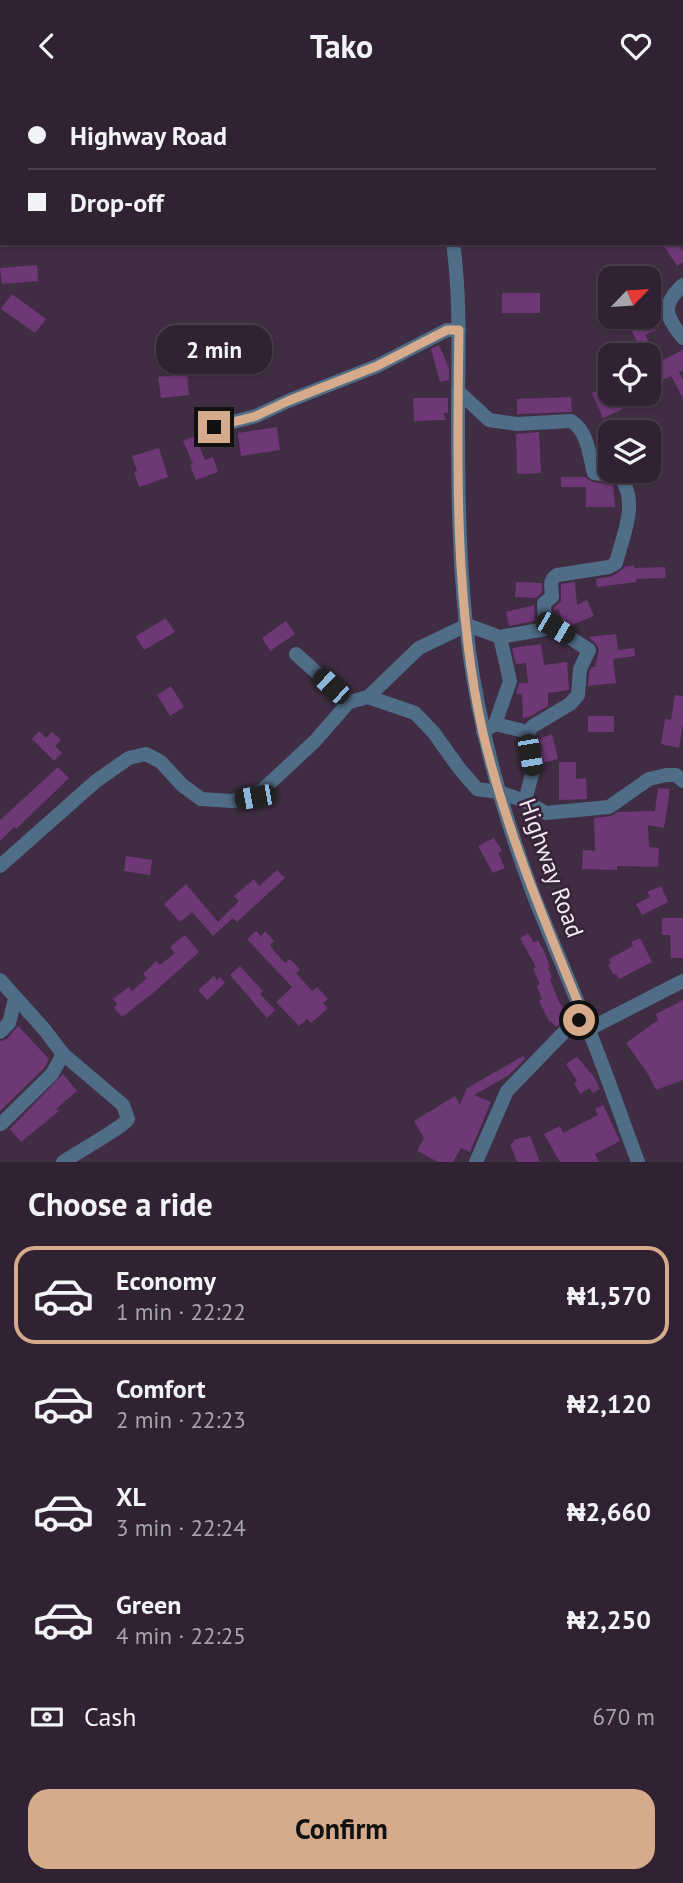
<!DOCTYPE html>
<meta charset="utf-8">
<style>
:root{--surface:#302232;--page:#382a3a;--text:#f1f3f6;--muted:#a8a4ac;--line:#4b3f4d;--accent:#d6ab8b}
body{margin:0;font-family:"PT Sans",sans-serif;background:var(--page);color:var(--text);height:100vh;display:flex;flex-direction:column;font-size:26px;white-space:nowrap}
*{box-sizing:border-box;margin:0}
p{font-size:23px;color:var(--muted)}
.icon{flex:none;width:38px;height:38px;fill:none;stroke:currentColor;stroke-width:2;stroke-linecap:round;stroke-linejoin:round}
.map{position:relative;height:1071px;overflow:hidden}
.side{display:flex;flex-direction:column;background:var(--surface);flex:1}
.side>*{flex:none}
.hud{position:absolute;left:0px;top:0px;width:684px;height:154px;box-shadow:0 2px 5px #0004,0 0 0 2px var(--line);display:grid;align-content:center;height:154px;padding:0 28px;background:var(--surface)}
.needle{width:46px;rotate:65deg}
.fabs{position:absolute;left:598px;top:175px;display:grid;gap:14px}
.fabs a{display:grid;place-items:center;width:63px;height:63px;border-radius:14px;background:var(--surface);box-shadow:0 2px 5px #0004,0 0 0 2px var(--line);font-size:35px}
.end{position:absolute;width:32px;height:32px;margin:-16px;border:9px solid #d6ab8b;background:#111;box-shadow:0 0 0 4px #111}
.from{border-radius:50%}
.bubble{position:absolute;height:49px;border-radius:21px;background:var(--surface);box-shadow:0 2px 5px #0004,0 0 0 2px var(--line);font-size:23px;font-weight:600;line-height:49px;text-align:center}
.car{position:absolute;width:21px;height:42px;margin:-21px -10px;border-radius:9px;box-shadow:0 0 5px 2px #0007;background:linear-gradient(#222 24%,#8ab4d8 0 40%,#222 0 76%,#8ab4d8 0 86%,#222 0)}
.hud b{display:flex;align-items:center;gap:24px;height:66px;font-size:26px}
.hud b+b{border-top:2px solid var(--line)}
.hud i{width:18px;height:18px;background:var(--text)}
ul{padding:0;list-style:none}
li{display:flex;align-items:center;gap:21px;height:98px;margin:0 14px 10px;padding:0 14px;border:4px solid transparent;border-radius:21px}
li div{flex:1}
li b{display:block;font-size:26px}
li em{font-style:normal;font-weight:600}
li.selected{border-color:var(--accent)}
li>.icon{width:63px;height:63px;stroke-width:1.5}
h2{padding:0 28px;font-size:32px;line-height:84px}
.pay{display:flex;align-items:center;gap:18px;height:77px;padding:0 28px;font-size:26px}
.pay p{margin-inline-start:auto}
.primary-button{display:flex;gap:14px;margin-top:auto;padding:14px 28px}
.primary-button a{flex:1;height:80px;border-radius:21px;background:var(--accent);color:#111;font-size:28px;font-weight:600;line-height:80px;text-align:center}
header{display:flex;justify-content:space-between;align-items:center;height:91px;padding:0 28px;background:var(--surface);font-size:32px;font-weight:600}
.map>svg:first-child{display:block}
.building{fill:#6e3776}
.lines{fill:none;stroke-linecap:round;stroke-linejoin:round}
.minor{stroke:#506d87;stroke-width:14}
.route{stroke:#d6ab8b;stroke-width:9}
.labels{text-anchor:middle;stroke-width:5;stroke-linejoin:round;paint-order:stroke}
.street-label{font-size:24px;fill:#f6e9f7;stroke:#362338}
</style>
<header><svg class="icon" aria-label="back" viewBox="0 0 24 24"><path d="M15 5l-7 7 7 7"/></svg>Tako<svg class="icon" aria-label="heart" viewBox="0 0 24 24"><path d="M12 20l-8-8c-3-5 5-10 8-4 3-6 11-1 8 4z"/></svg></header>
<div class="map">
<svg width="683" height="1071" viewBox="0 0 683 1071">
<rect width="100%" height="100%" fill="#402d43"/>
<g class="building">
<path d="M662 152H678L683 160V171L677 175Z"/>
<path d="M37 174 38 190 2 193 0 177Z"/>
<rect x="502" y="202" width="38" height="20"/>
<path d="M12 203 46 228 35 242 1 218Z"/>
<path d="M641 226H650L656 239 645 244 656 264H643L628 232Z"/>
<path d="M439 254 449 277V289L440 291 431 258Z"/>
<path d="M683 259V279L679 281 683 289V307L671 285 657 292 649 276Z"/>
<path d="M187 283 189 304 161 307 158 286Z"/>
<path d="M611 294V303H616L623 318 603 327 592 302Z"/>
<path d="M571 306 572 321 517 323V308Z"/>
<path d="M413 307H448V322H443L446 329 414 330Z"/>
<path d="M277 336 280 359 241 365 238 342Z"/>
<path d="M539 341 541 382 517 383 516 343Z"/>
<path d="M195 345 205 369 213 366 218 381 196 389 190 374 193 373 183 350Z"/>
<path d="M159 357 168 386 139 396 134 381 137 380 132 365Z"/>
<path d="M561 386H585L592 391 613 394 615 416H586V396H561Z"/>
<path d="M634 474V477L665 476 666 487 636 488 637 491 597 496 596 488 613 485 625 476Z"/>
<path d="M516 491 542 492V501L536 507 515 506Z"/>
<path d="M575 491 577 514 587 509 594 525 569 535 564 532 558 518 554 520V517L561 510V493Z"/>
<path d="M534 514 535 530 509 535 506 521Z"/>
<path d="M166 527 175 541 144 559 136 545Z"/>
<path d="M286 530 295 543 270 560 262 547Z"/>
<path d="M616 543 618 559 634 557 635 565 613 568 616 592 588 595 589 581 592 576H595L599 559 597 554 589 546Z"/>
<path d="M541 553 544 574 567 571 569 599 548 602V615L529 626 523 627 522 603H516L519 592H528L526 572 516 573 512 557Z"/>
<path d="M171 595 184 616 170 625 157 604Z"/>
<path d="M675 604 683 605V632L679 657 661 653 665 628 671 629Z"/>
<rect x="588" y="625" width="26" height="16"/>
<path d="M39 640 46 647 52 641 61 649 55 655 62 662 54 670 32 648Z"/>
<path d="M552 643 558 668 542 672 540 661 543 660 539 648Z"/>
<path d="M559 671H576V688L586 687 587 708 559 709Z"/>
<path d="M58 676 69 687 16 738 14 736 0 750V729Z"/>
<path d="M658 697 670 698 664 737 648 734 649 756 659 757 658 776 617 775V779L582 778 583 759 595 760 594 727 611 725 618 721 655 720Z"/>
<path d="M494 747 502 760 498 762 505 777 493 782 478 755Z"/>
<path d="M126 765 152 769 150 784 124 780Z"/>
<path d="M277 779 285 787 237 831 233 827 213 845 192 821 180 831 164 813 186 793 218 831 239 810 234 805 254 788 259 795Z"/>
<path d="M661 795 668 811 642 824 636 813 650 806 647 801Z"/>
<path d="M662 827H683V867H671L670 844H662Z"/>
<path d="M256 840 261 845 265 840 274 850 270 854 274 860 285 872 290 868 300 878 296 882 312 900 317 896 328 908 323 912 328 917 311 932 307 928 299 935 276 911 292 896 247 848Z"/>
<path d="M528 842 534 852 538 849 544 860 550 876 548 877 552 887 550 888 559 911 569 925 556 936 551 930 550 932 539 910 542 908 537 895 540 893 533 877 536 876 520 847Z"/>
<path d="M185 844 199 861 153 902 122 926 114 917 117 913 113 908 129 896 132 900 147 887 143 883 156 870 160 874 175 862 170 856Z"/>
<path d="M640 847 652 871 619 888 616 883 614 884 608 874 611 872 609 868 633 855 631 851Z"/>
<path d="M240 875 263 900 260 903 275 919 267 927 230 884Z"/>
<path d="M214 885 217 889 220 886 225 892 207 909 198 899Z"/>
<path d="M683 909V989L656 999 648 983 626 952 658 929 656 923Z"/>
<path d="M18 935 49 968 44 977 0 1020V950L7 948Z"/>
<path d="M523 965 525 968 509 984 474 1004 491 1011 470 1061 461 1057 453 1071H438L417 1060 424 1047 414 1030 455 1005 460 1014 467 997Z"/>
<path d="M577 966 594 986 600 998 593 1002 590 997 580 1003 574 992 577 990 566 973Z"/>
<path d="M63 983 77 1000 56 1018 59 1020 21 1051 10 1038Z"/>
<path d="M603 1014 620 1050 595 1063 599 1071H560L544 1043 560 1035 563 1042 598 1024 595 1018Z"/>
<path d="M530 1045 540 1071H517L510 1053 514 1051 513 1049Z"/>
</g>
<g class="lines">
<g class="minor">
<path d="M429 0V2"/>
<path d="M665 0H674"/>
<path d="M0 79H2"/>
<path d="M453 152C461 210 458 268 458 327 458 404 459 483 469 559 480 642 503 722 532 800 550 846 570 891 588 937 606 981 621 1026 638 1071"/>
<path d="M683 194C661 214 665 225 683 247"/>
<path d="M214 336 256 325 288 310 377 275 447 239H459"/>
<path d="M296 563 349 611"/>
<path d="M368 606 419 557 467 534 500 546 545 538 544 512 552 506C552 496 548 490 557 484L609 476 616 472C623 444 640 409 619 385L594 382C589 364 588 340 571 330L517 333 489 329 458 300"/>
<path d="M495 633 528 641"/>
<path d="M483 641 495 633 510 590 500 546"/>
<path d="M525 710 533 679 528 641 533 635 570 613 578 604 580 578 589 559 555 537 545 538"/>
<path d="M0 775 96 690 129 667 146 663 161 671 182 694 201 708 232 710 255 706 315 650 349 611 368 606 415 622 434 642 459 677 477 698 499 701 525 710 546 722 609 716 649 688 666 684H676L683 690"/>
<path d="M0 889 44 938 63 963 123 1014 128 1028C123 1036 75 1063 63 1071"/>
<path d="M0 941 9 932 15 908"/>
<path d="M1 1033 52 983 63 963"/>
<path d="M476 1071 507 1000 569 936 579 929 589 938 683 890"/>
</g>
</g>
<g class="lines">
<path class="route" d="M214 336 256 325 288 310 377 275 447 239H459C457 369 454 515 483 642 507 744 549 841 589 938L579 929"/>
</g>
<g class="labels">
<g class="street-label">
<text transform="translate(551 777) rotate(70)" y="8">Highway Road</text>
</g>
</g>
</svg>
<div class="fabs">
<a><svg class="needle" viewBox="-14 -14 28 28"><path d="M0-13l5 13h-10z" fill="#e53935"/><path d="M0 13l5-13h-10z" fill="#a8a4ac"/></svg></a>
<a><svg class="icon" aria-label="locate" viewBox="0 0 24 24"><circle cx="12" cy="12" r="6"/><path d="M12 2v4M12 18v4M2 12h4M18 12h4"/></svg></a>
<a><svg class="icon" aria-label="layers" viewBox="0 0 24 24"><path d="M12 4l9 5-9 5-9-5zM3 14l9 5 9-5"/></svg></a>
</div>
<i class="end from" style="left:579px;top:929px"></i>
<i class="end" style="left:214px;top:336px"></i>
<div class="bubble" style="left:156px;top:234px;width:116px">2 min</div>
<i class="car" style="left:555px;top:537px;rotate:120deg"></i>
<i class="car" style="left:331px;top:595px;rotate:313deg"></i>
<i class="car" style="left:530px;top:664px;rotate:170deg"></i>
<i class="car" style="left:255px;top:706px;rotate:260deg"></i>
<div class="hud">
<b><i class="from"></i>Highway Road</b>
<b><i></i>Drop-off</b>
</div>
</div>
<section class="side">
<h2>Choose a ride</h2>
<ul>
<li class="selected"><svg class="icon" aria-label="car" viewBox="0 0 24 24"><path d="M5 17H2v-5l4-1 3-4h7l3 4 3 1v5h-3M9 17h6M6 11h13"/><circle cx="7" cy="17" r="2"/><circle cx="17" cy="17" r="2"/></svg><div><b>Economy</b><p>1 min · 22:22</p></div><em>₦1,570</em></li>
<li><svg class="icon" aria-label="car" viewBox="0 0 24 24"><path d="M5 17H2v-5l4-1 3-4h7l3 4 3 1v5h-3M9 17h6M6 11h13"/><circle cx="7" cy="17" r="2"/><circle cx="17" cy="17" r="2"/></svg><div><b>Comfort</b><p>2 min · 22:23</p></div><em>₦2,120</em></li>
<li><svg class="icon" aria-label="car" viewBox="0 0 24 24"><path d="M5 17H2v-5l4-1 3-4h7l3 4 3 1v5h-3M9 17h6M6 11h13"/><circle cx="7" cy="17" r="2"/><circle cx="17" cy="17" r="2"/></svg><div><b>XL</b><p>3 min · 22:24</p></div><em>₦2,660</em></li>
<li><svg class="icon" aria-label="car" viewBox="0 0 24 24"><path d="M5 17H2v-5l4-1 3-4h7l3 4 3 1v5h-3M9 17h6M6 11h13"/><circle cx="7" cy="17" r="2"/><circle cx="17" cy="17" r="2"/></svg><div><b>Green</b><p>4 min · 22:25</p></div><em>₦2,250</em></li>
</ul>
<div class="pay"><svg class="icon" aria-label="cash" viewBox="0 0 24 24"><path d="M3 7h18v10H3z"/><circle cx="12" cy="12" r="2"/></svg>Cash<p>670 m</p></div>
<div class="primary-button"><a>Confirm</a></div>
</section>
